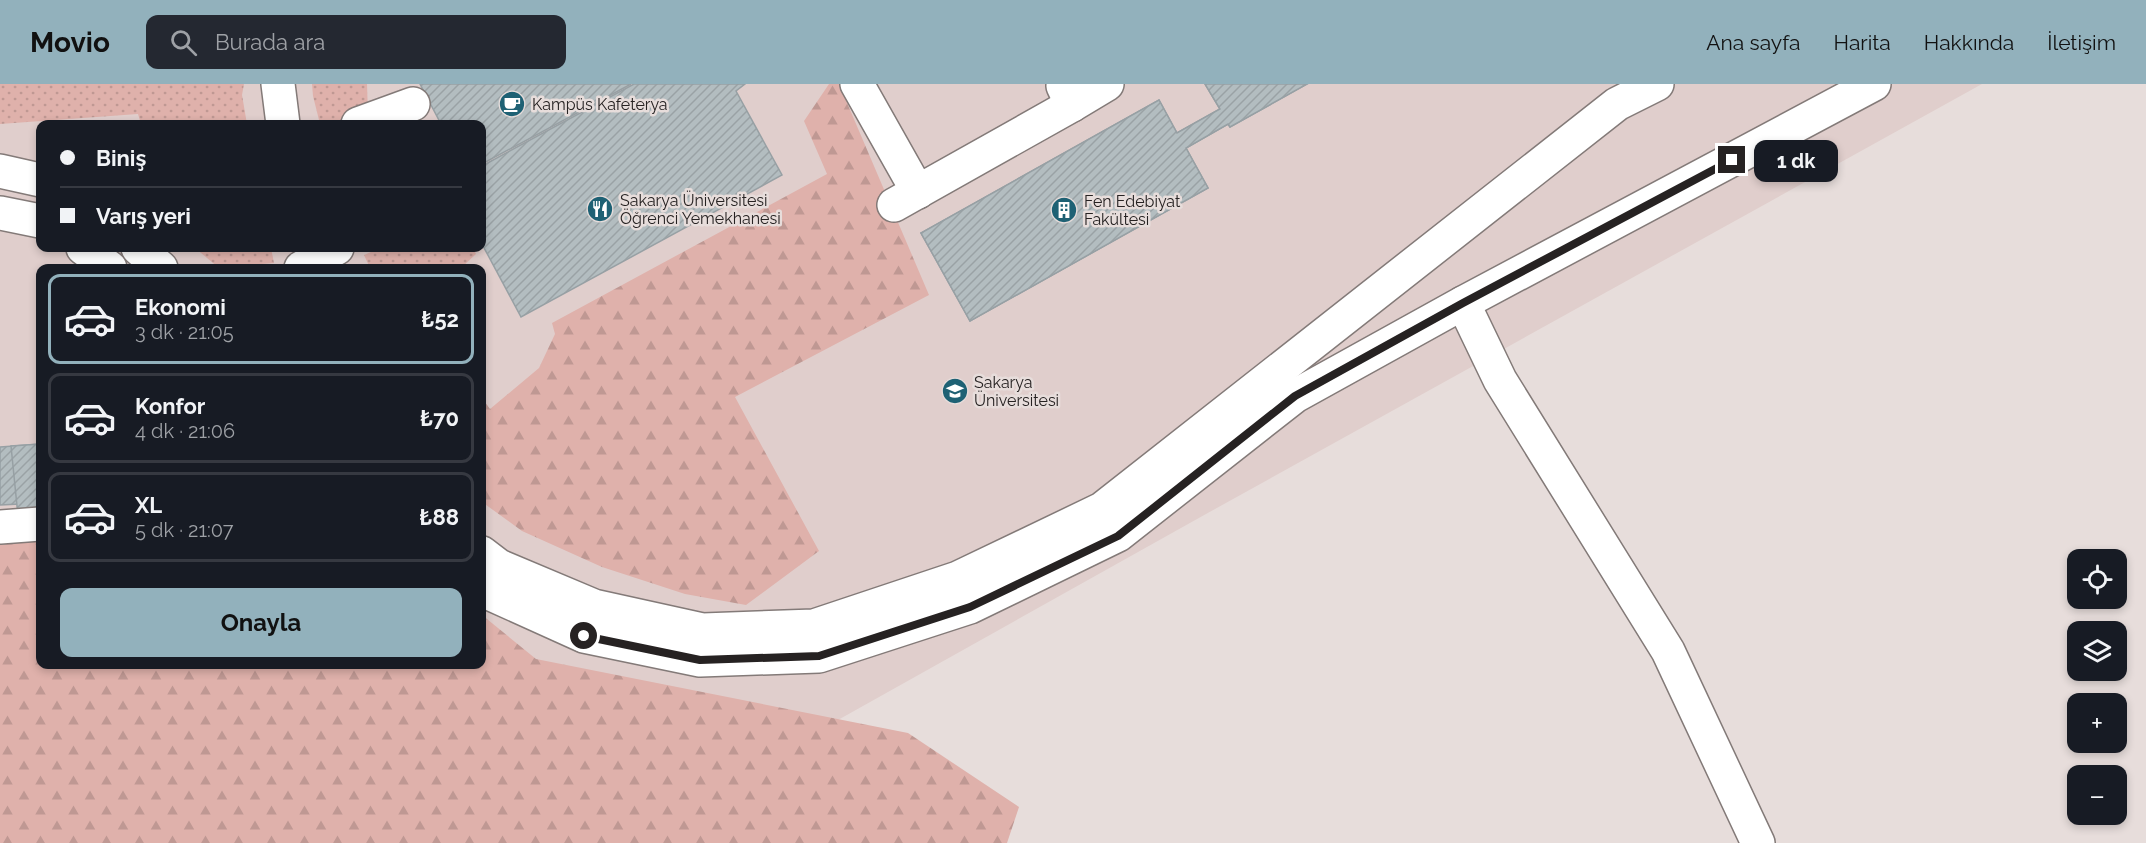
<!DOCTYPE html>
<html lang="tr">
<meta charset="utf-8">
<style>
:root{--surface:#171b24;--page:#242831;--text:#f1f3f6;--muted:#9ea1a6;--line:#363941;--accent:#92b1bc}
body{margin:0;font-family:Raleway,sans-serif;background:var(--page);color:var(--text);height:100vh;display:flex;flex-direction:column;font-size:22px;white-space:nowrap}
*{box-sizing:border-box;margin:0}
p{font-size:20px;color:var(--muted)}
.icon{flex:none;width:33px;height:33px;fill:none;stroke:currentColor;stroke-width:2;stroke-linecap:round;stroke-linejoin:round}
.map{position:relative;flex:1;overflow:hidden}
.side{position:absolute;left:36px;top:180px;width:450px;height:405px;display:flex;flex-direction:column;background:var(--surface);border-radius:12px;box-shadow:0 3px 9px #0003}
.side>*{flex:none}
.top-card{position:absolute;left:36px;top:36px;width:450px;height:132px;border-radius:12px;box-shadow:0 3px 9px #0003;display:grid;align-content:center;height:132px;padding:0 24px;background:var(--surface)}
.fabs{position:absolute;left:2067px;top:465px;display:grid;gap:12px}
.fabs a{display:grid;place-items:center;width:60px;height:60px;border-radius:12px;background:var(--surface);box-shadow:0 3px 9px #0003;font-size:30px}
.end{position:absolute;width:27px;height:27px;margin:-14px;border:8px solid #262222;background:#fff;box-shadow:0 0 0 3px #fff}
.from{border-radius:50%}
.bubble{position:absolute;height:42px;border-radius:12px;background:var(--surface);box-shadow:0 3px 9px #0003;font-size:20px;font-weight:700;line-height:42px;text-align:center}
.top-card b{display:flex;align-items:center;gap:21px;height:57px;font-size:22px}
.top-card b+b{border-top:2px solid var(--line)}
.top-card i{width:15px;height:15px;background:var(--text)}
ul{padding:10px 0 0;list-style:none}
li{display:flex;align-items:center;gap:18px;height:90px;margin:0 12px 9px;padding:0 12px;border:3px solid var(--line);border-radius:12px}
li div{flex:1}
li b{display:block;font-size:22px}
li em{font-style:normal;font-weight:700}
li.on{border-color:var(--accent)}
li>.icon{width:54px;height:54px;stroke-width:1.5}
.primary-button{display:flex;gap:12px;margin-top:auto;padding:12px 24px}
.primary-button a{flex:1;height:69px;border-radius:12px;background:var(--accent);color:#111;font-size:24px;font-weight:700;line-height:69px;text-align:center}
header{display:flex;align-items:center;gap:36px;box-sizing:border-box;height:84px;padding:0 30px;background:var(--accent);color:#111}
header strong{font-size:28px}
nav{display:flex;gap:33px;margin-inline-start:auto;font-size:21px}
.search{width:420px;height:54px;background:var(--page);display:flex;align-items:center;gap:15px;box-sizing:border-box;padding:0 21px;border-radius:12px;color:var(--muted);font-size:22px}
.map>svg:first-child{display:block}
.built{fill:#e0cecc;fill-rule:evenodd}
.grass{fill:url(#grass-dots)}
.forest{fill:url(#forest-firs)}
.building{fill:url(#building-hatch);stroke:#97a0a4;stroke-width:1.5}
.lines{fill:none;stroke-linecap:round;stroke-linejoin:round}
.minor-casing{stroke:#837a78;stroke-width:36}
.minor{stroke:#fff;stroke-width:33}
.route{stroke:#262222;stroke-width:8}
.labels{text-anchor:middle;stroke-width:5;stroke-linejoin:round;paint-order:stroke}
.poi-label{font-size:16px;fill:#262222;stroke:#e7dddb;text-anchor:start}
</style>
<header>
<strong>Movio</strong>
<div class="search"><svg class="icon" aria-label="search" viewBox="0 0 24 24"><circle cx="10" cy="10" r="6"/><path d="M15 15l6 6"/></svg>Burada ara</div>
<nav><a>Ana sayfa</a><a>Harita</a><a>Hakkında</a><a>İletişim</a></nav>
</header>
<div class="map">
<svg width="2146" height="759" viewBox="0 0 2146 759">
<defs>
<pattern id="grass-dots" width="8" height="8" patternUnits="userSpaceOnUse" patternTransform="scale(1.5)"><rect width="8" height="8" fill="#dfb1ab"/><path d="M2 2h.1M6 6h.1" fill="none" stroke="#bf9893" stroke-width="1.8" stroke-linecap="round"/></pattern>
<pattern id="forest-firs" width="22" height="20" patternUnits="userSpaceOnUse" patternTransform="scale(1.5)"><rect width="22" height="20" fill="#dfb1ab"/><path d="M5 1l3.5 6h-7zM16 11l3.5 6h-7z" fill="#bf9893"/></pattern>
<pattern id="building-hatch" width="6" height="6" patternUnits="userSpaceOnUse" patternTransform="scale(1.5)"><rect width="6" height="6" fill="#b3bdc0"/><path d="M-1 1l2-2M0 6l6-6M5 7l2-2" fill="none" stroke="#9aa2a5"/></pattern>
</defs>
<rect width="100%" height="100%" fill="#e7dddb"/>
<path class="built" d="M0 0H1982L1206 430 638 748 308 759H0ZM40 40H482V164H40ZM40 184H482V580H40Z"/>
<g class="grass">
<path d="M0 0H244L242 11 247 40H141L138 30 0 40Z"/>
<path d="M312 0H367L368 32 332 40H320L313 12Z"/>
<path d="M195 164H271L274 179 219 184Z"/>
<path d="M380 164H473L476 170 461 184H370L364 171Z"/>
</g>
<g class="forest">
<path d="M829 0H839L929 211 735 313 819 467 746 521 685 510 602 483 522 447 482 418V314L490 325 539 284 555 250 552 239 827 90 804 37Z"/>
<path d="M40 455V580H482V531L536 575 908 649 1019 723 1007 759H0V461Z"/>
</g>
<g class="building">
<path d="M420 0H631L482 80V40H441Z"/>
<path d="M634 0H745L736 7 782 91 521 233 482 160V82Z"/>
<path d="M1205 0H1307L1230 43 1228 40 1186 64 1208 104 970 237 921 149 1159 16 1177 49 1220 25Z"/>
<path d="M1205 0H1307L1230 43 1228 40 1186 64 1208 104 970 237 921 149 1159 16 1177 49 1220 25Z"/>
<path d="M40 360V419L0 421V363Z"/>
<path d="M40 360V426L19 442 11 362Z"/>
</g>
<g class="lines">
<g class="minor-casing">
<g id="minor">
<path d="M278 0 283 40"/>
<path d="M857 0 918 108"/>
<path d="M1063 2 1072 21 1107 0"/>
<path d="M358 40 413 20"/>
<path d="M0 87 40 96"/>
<path d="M894 121 1072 21"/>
<path d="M0 129 40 137"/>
<path d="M83 164 110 184"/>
<path d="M138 164 161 184"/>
<path d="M301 184 337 164"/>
<path d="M1463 219 1500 296 1668 567 1758 759"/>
<path d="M0 443 40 440"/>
<path d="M482 469 499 482 594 522 703 546 814 542 958 494 1102 425 1617 20 1657 0"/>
<path d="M482 506 584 552 700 576 819 572 970 523 1118 451 1295 312 1463 219 1874 0"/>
</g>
</g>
<use href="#minor" class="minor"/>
</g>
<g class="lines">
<path class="route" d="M584 552 700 576 819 572 970 523 1118 452 1295 312 1463 219 1732 76"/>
</g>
<defs>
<g id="cafe-disc" transform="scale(1.35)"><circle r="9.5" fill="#1e6174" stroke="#e7dddb"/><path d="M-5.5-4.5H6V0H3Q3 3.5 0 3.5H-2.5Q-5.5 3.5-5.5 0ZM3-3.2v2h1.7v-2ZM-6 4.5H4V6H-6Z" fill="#fff"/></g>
<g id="restaurant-disc" transform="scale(1.35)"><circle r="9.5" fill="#1e6174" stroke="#e7dddb"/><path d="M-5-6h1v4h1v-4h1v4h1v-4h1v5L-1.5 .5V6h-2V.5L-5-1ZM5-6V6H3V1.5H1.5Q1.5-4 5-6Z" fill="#fff"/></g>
<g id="building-disc" transform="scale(1.35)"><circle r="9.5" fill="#1e6174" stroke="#e7dddb"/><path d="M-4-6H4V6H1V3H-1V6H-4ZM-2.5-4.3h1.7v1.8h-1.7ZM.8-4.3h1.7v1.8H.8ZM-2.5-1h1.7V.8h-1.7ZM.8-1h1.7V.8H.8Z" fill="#fff"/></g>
<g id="university-disc" transform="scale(1.35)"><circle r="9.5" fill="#1e6174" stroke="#e7dddb"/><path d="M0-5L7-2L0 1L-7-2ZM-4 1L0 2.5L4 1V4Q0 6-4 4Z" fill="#fff"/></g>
</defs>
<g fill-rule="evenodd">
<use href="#cafe-disc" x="512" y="20"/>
<use href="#restaurant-disc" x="600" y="125"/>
<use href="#building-disc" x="1064" y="126"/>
<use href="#university-disc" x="955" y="307"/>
</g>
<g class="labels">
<g class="poi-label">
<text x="532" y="26">Kampüs Kafeterya</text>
<text x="620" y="122">Sakarya Üniversitesi<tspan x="620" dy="18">Öğrenci Yemekhanesi</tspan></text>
<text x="1084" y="123">Fen Edebiyat<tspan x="1084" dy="18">Fakültesi</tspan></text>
<text x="974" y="304">Sakarya<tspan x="974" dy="18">Üniversitesi</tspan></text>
</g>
</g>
</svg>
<div class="fabs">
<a><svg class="icon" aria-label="locate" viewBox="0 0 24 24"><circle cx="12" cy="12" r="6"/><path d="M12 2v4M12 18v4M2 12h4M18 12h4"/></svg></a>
<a><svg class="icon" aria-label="layers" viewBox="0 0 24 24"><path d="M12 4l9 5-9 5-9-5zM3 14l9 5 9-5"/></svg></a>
<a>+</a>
<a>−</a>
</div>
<i class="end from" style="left:584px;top:552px"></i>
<i class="end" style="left:1732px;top:76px"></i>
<div class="bubble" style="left:1754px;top:56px;width:84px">1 dk</div>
<div class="top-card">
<b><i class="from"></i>Biniş</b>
<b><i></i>Varış yeri</b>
</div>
<section class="side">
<ul>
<li class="on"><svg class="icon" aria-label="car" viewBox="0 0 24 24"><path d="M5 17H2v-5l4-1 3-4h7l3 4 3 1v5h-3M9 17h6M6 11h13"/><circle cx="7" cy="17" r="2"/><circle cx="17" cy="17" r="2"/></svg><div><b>Ekonomi</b><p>3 dk · 21:05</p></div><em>₺52</em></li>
<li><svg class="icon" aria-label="car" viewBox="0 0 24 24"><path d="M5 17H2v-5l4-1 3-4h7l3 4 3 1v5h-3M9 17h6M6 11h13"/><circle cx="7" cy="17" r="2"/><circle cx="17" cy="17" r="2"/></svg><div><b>Konfor</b><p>4 dk · 21:06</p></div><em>₺70</em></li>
<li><svg class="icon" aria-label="car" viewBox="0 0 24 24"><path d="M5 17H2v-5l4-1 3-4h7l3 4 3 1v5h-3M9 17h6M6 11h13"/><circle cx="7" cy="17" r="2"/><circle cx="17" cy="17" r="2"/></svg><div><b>XL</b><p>5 dk · 21:07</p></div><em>₺88</em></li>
</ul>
<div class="primary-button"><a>Onayla</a></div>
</section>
</div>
